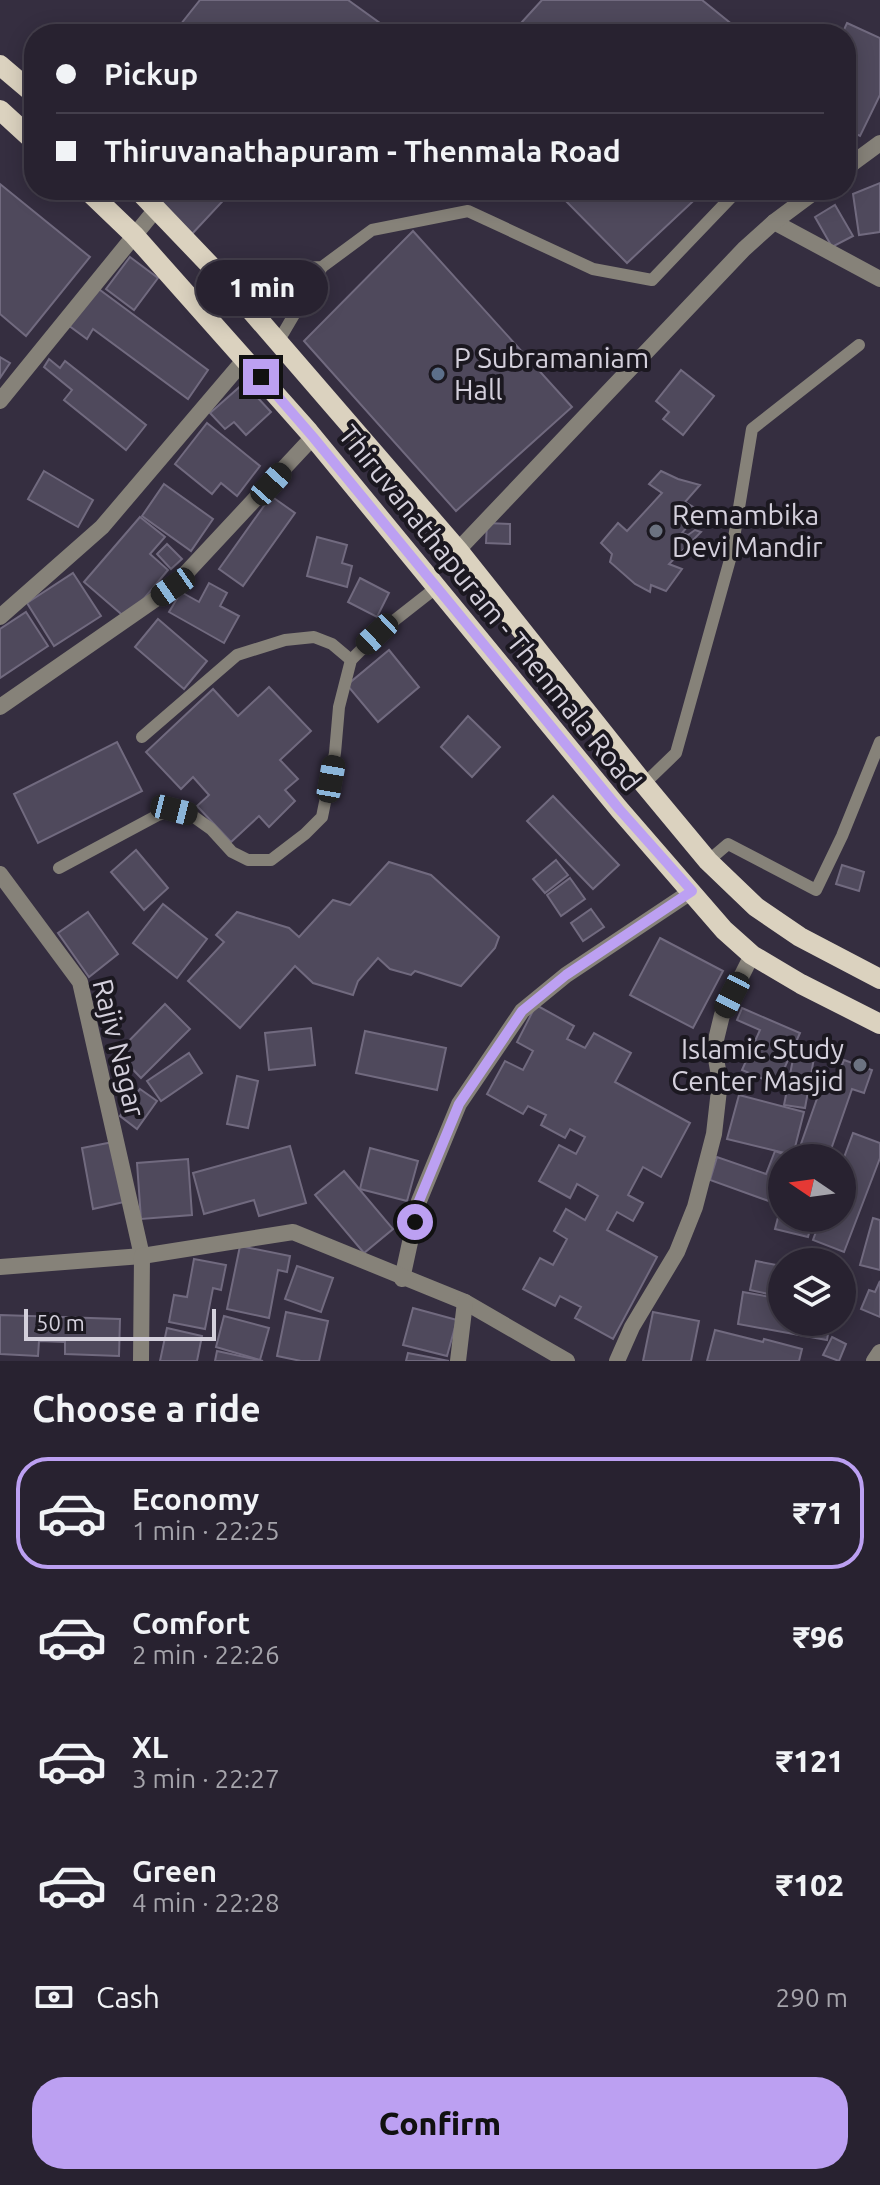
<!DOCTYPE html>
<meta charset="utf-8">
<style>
:root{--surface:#282230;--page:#342f3c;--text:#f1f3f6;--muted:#a5a4ab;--line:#443f4c;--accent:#bca0f2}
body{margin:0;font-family:Ubuntu,sans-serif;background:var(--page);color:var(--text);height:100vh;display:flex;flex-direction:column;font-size:30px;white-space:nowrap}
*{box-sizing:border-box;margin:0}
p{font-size:26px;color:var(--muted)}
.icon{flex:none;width:44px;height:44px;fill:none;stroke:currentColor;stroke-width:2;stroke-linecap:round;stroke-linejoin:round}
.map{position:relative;height:1361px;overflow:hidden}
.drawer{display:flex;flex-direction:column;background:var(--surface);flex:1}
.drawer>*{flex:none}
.top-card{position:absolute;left:24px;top:24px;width:832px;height:176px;border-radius:32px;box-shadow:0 4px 20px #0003,0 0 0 2px var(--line);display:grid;align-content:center;height:176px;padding:0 32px;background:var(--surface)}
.needle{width:52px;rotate:283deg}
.controls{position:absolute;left:768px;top:1144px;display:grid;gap:16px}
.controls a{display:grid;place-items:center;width:88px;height:88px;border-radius:50%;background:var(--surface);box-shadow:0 4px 20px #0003,0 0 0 2px var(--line);font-size:40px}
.scale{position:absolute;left:24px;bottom:20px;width:192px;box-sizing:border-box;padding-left:8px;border:4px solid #d4d0dc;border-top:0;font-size:22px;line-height:28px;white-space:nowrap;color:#d4d0dc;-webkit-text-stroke:6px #1b1820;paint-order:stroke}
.end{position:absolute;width:36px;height:36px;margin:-18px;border:10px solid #bca0f2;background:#111;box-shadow:0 0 0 4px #111}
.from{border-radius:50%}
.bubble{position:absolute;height:56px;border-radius:28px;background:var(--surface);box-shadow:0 4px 20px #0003,0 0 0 2px var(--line);font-size:26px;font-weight:800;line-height:56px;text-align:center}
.car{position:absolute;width:24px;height:48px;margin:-24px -12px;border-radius:10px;box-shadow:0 0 6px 2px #0007;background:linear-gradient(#222 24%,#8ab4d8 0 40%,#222 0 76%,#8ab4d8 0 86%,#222 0)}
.top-card b{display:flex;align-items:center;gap:28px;height:76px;font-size:30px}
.top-card b+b{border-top:2px solid var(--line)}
.top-card i{width:20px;height:20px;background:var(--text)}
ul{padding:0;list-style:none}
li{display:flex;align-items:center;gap:24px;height:112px;margin:0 16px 12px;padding:0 16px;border:4px solid transparent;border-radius:32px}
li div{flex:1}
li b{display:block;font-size:30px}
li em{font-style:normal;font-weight:800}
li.current{border-color:var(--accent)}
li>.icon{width:72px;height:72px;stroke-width:1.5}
h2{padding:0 32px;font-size:36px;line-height:96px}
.pay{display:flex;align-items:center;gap:20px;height:88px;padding:0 32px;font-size:30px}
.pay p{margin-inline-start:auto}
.cta{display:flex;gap:16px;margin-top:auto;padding:16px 32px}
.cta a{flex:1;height:92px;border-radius:32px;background:var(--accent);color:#111;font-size:32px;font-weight:800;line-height:92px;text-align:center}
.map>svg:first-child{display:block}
.building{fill:#4f495c;stroke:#716a7f;stroke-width:2}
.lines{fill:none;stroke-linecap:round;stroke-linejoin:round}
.service{stroke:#868279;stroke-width:12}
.minor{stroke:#868279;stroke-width:16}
.primary{stroke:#dbd2bf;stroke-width:20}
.route{stroke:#bca0f2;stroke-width:10}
.service-dot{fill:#5c6f8a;stroke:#1b1820;stroke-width:3}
.worship-dot{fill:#6b7280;stroke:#1b1820;stroke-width:3}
.labels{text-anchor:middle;stroke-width:8;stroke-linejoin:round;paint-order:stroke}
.poi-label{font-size:28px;fill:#d4d0dc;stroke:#1b1820;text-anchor:start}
.street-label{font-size:28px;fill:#d4d0dc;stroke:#1b1820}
</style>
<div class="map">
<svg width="880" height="1361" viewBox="0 0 880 1361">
<rect width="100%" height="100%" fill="#352e40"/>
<g class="building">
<path d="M200 0H348L384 26 377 34H173Z"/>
<path d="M542 0H702L744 34H511Z"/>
<path d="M847 23 880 38V95L860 136 846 129V34H842Z"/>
<path d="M880 183V232L859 235 853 194Z"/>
<path d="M0 184 90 257 26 336 0 314Z"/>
<path d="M147 190H233L191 235Z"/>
<path d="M555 190H705L627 263Z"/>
<path d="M835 205 853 236 832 247 815 217Z"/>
<path d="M413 231 572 407 456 511 304 341Z"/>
<path d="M130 257 158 278 134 310 106 289Z"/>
<path d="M96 287 208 370 188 399 93 329 87 339 68 325Z"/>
<path d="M0 357 10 363 0 378Z"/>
<path d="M49 359 60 368 65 361 146 425 126 450 64 400 72 390 44 367Z"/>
<path d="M681 370 714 396 683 435 663 419 669 412 656 401Z"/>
<path d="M244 383 271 412 246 435 234 422 225 429 210 413Z"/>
<path d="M207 423 260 466 237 496 221 483 212 494 175 464Z"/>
<path d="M44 471 93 500 78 527 28 499Z"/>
<path d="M661 471 678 479 700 485 685 502 700 511 682 533 688 535 695 530 701 532 669 564 682 569 666 591 651 585 650 592 635 584 610 562 612 554 601 543 618 523 627 531 662 493 649 484Z"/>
<path d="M164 484 213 519 191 551 142 516Z"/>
<path d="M271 496 295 513 243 586 219 569Z"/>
<path d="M140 517 165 537 150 554 168 570 127 619 84 582Z"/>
<path d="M487 523 510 524V544L486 543Z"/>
<path d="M317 537 347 545 342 563 352 566 347 587 307 576Z"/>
<path d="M167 544 182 559 171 569 157 554Z"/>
<path d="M73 573 101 616 54 646 27 603Z"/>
<path d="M360 578 389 593 377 617 348 602Z"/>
<path d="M209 583 227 593 220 606 239 616 224 643 169 612 181 592 199 602Z"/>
<path d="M26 612 48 646 0 678V629Z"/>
<path d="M158 619 207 661 184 689 135 647Z"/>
<path d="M389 650 419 687 378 722 347 685Z"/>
<path d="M269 687 311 731 280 760 298 779 285 790 295 801 269 827 259 816 231 842 197 806 209 795 193 777 181 789 146 752 213 689 238 716Z"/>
<path d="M468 716 500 747 472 777 441 747Z"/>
<path d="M117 742 142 791 38 843 14 794Z"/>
<path d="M553 796 619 865 593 889 527 821Z"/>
<path d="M136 850 168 888 144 910 111 872Z"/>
<path d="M556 860 568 875 545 893 533 879Z"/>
<path d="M389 862 431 875 499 937 495 948 461 986 415 971 411 975 390 969 378 958 358 981 353 995 313 983 295 966 240 1028 188 981 224 942 216 935 237 912 289 928 299 937 333 900 350 905Z"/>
<path d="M842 865 864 872 859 891 836 884Z"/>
<path d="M570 878 585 899 561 916 547 895Z"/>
<path d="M163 904 207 939 177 978 133 943Z"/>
<path d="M591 909 604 927 583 941 571 923Z"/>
<path d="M88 912 118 954 89 977 58 933Z"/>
<path d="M660 938 723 971 693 1028 630 995Z"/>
<path d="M165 1004 190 1029 141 1078 117 1053Z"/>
<path d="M536 1005 574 1026 567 1039 585 1048 594 1033 631 1053 615 1082 690 1123 661 1177 643 1167 628 1195 643 1203 633 1221 617 1212 607 1230 657 1257 613 1339 575 1318 581 1307 560 1296 555 1306 523 1289 540 1258 553 1265 567 1239 554 1231 566 1209 585 1220 598 1196 577 1184 570 1198 539 1181 559 1145 576 1154 585 1137 570 1129 565 1138 541 1125 546 1115 528 1106 523 1114 487 1094 505 1061 523 1070 533 1051 517 1042Z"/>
<path d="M742 1008 800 1033 777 1085 742 1070 760 1030 737 1020Z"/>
<path d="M311 1028 315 1065 269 1070 265 1033Z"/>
<path d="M365 1031 446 1048 437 1090 356 1073Z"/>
<path d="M189 1053 202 1073 161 1101 147 1081Z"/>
<path d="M794 1054 814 1058 805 1108 784 1105Z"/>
<path d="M844 1060 872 1070 864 1093 852 1089 828 1158H796L825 1076 836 1080Z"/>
<path d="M237 1076 258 1081 248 1128 227 1124Z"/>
<path d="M140 1089 157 1101 137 1129 120 1116Z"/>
<path d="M739 1095 804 1112 793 1155 727 1139Z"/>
<path d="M853 1133 880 1143V1158L844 1252 813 1240 821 1218H842V1163Z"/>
<path d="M113 1142 124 1202 93 1209 82 1148Z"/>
<path d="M290 1146 306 1203 259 1216 254 1200 204 1214 193 1173Z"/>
<path d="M370 1148 418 1161 407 1201 360 1189Z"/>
<path d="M775 1151 794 1158H782V1191L777 1204 710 1180 717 1157 766 1174Z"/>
<path d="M188 1159 192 1215 141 1219 137 1163Z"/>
<path d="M344 1171 393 1229 364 1253 315 1195Z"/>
<path d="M782 1202V1218H813L808 1237 775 1229Z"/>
<path d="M873 1218 880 1220V1270L860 1265Z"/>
<path d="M240 1246 290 1256 287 1272 278 1270 269 1318 227 1309Z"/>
<path d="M194 1259 226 1265 221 1290 213 1288 205 1329 169 1322 174 1295 187 1297Z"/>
<path d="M756 1261 782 1266V1297L750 1290Z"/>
<path d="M297 1266 333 1278 321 1312 285 1299Z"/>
<path d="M880 1281V1317L861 1309 869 1290 875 1292Z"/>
<path d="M743 1292 782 1299V1322H830L827 1340 738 1324Z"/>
<path d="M413 1308 457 1320 447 1356 403 1345Z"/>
<path d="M286 1312 328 1321 319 1361H301L277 1356Z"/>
<path d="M653 1312 699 1321 691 1361H643Z"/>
<path d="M0 1315 120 1319 119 1356 65 1354V1342L39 1341 38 1356 0 1354Z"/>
<path d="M224 1316 269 1328 260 1360 216 1347Z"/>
<path d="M167 1328 202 1336 197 1361H160Z"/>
<path d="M715 1330 763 1342 764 1339 802 1349 799 1361H707Z"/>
<path d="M832 1337 846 1344 839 1361 823 1355Z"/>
<path d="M217 1351 263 1361H215Z"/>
<path d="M408 1353 449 1361H406Z"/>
</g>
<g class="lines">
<g class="service">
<path d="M215 272 322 267 372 230 468 211 593 269 652 280 738 190"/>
<path d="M278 342 322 267"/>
<path d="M142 737 237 655 285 640 314 637 332 644 351 660"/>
<path d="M644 784 676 753 731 556 752 429 859 345"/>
<path d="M708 861 728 844 816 890 842 836 880 742"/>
<path d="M59 868 158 815 174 810 190 814 211 829 232 852 248 860H271L305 834 322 817 335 753 339 707 351 660 377 634 437 587"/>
</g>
<g class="minor">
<path d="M846 168 880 143"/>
<path d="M774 222 880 279"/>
<path d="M0 401 156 209"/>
<path d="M458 550 744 249 774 222 817 190"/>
<path d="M0 617 102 527 245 359"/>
<path d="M0 707 173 587 313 437"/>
<path d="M0 874 80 982 142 1256 0 1267"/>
<path d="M402 1279 419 1201 459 1104 522 1011 566 975 692 891"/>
<path d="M141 1361 142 1256 293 1232 465 1302 567 1361"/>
<path d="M458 1361 465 1302"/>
<path d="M617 1361 632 1327 677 1252 695 1207 714 1134 720 1081 714 1048 722 1015 752 955"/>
<path d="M874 1361 880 1352"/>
</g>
<g class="primary">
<path d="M0 65 34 94"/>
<path d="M0 110 34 141"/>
<path d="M87 190 134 235 309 432 619 809 724 930 752 955 801 984 880 1024"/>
<path d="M138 190 228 284 458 550 644 784 708 861 756 907 800 937 880 979"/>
</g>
</g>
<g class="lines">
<path class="route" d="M261 377 313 437 619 809 692 891 566 975 522 1011 459 1104 419 1201 415 1222"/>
</g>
<circle class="service-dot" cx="438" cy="374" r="8"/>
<g class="worship-dot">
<circle cx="656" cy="531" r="8"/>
<circle cx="860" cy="1065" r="8"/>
</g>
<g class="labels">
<g class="poi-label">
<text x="454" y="368">P Subramaniam<tspan x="454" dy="32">Hall</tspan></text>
<text x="672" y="525">Remambika<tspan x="672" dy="32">Devi Mandir</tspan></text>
<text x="844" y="1059" text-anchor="end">Islamic Study<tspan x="844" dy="32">Center Masjid</tspan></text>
</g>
<g class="street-label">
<text transform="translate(490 608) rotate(51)" y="10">Thiruvanathapuram - Thenmala Road</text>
<text transform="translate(119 1048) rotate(76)" y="10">Rajiv Nagar</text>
</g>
</g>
</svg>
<div class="controls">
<a><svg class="needle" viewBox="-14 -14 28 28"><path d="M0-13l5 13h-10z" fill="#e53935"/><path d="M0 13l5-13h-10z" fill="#a5a4ab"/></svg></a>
<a><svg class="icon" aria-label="layers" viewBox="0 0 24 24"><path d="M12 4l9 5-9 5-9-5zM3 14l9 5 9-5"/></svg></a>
</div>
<div class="scale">50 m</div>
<i class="end from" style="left:415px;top:1222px"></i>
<i class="end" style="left:261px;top:377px"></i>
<div class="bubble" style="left:196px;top:260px;width:132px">1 min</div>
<i class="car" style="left:271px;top:484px;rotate:42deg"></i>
<i class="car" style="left:173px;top:587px;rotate:235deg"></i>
<i class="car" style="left:377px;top:634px;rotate:227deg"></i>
<i class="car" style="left:331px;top:779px;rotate:10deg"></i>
<i class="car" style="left:174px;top:810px;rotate:104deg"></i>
<i class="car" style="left:732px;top:995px;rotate:207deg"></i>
<div class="top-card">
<b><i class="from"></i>Pickup</b>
<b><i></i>Thiruvanathapuram - Thenmala Road</b>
</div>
</div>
<section class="drawer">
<h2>Choose a ride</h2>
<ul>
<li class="current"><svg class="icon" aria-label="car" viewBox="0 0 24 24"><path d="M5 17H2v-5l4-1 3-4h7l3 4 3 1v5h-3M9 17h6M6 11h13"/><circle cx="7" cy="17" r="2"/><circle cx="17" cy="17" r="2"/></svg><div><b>Economy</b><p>1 min · 22:25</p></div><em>₹71</em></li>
<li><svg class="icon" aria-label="car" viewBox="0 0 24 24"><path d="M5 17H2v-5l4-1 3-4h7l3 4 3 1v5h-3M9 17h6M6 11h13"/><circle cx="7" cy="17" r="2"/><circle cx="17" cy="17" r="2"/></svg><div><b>Comfort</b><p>2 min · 22:26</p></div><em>₹96</em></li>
<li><svg class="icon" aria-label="car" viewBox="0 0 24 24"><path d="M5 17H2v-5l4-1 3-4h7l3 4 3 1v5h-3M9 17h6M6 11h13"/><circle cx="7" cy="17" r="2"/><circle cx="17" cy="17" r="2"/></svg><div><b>XL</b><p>3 min · 22:27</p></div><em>₹121</em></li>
<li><svg class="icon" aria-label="car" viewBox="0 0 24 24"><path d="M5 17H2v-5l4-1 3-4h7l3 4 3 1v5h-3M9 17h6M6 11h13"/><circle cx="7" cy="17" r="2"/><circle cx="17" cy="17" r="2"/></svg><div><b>Green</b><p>4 min · 22:28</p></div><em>₹102</em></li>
</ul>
<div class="pay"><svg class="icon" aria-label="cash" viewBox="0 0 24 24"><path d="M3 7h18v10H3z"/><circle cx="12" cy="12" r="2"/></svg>Cash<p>290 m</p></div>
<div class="cta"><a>Confirm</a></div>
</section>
